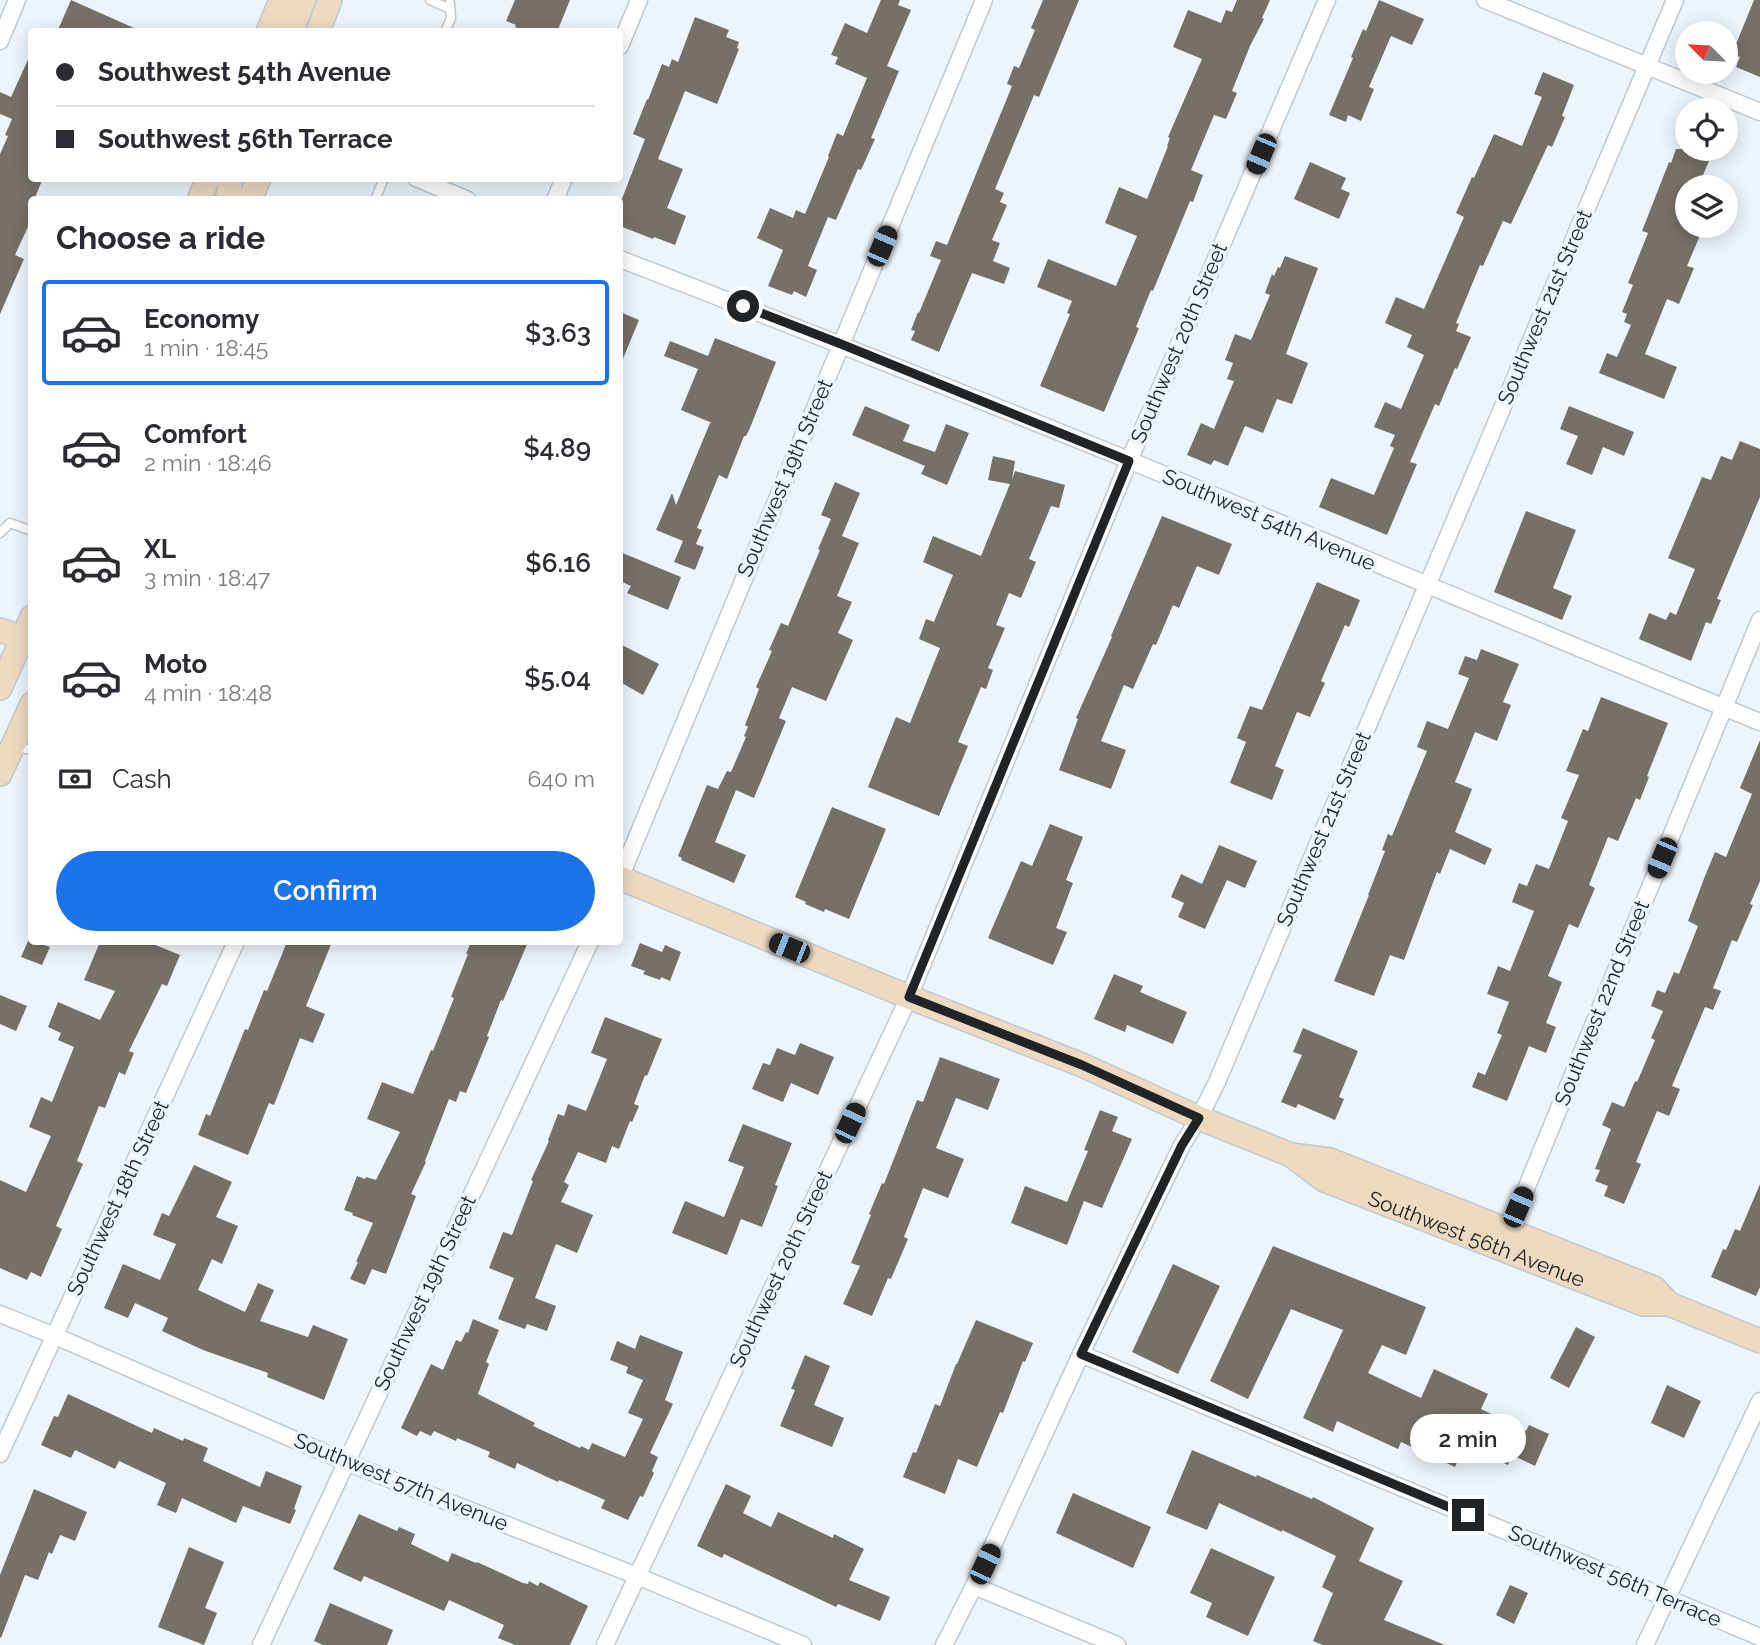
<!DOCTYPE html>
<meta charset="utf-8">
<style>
:root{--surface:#fff;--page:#f7f7f7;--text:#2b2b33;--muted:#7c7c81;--line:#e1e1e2;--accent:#1a73e8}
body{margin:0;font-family:Raleway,sans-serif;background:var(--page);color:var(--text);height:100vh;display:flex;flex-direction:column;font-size:26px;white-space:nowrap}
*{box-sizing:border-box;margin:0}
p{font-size:23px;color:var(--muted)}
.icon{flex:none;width:38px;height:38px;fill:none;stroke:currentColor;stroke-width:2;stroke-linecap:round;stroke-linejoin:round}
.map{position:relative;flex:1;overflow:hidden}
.details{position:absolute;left:28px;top:196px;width:595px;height:749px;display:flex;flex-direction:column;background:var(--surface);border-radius:7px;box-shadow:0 4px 18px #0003}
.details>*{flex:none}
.top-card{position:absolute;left:28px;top:28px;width:595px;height:154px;border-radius:7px;box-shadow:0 4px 18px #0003;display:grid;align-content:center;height:154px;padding:0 28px;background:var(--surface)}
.needle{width:46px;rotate:294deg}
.buttons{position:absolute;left:1675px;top:21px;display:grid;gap:14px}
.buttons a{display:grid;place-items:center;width:63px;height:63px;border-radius:50%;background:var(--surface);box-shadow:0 4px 18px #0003;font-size:35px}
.end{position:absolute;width:32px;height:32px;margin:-16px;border:9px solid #212427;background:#fff;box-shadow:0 0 0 4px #fff}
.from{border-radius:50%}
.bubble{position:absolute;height:49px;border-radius:24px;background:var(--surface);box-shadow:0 4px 18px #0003;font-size:23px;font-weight:600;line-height:49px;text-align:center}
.car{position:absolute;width:21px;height:42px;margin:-21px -10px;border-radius:9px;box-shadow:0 0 5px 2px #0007;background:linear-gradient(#222 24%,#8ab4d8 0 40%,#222 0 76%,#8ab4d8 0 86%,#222 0)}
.top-card b{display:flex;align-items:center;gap:24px;height:66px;font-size:26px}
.top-card b+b{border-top:2px solid var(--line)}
.top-card i{width:18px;height:18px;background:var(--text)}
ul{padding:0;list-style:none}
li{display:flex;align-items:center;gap:21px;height:105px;margin:0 14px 10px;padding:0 14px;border:4px solid transparent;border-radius:7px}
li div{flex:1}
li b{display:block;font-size:26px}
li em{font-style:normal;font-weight:600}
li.selected{border-color:var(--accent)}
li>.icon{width:63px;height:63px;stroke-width:1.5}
h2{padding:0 28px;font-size:32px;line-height:84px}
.pay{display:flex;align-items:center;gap:18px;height:77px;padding:0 28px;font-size:26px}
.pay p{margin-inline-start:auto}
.primary-button{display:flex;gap:14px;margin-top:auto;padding:14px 28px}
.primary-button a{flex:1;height:80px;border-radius:42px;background:var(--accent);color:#fff;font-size:28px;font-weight:600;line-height:80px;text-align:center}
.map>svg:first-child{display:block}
.building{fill:#767068}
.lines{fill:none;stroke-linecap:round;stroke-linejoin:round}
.lane-casing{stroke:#c0c8d0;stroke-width:11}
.street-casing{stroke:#c0c8d0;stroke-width:19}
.secondary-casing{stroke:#c0c8d0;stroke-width:26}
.lane{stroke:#fff;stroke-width:8}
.street{stroke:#fff;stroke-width:16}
.secondary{stroke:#eddac1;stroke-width:23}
.route{stroke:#212427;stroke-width:9}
.labels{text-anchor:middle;stroke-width:7;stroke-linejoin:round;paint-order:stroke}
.street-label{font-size:21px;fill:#212427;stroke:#edf5fc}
</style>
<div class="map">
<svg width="1760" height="1645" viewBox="0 0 1760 1645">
<rect width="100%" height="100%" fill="#edf5fc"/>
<g class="building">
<path d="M71 0 143 32H57Z"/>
<path d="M515 0H570L557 32H525L515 27 516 25 506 21Z"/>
<path d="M881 0H900L898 5 911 10 887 66 899 71 871 138 875 139 861 170 858 169 836 220 828 217 808 266 817 270 806 297 794 291 792 295 768 286 783 250 757 238 770 208 793 218 796 210 805 214 829 157 828 156 837 133 843 136 867 78 835 64 838 57 831 55 845 23 867 33Z"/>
<path d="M1043 0H1079L1039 97 1034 95 995 189 1004 193 1000 202 1007 205 992 240 1000 243 993 261 1010 268 1004 284 972 273 939 352 911 340 915 331 911 330 918 312 919 313 941 260 930 256 936 241 947 245 1012 86 1007 84 1014 66 1019 68 1035 30 1031 28Z"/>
<path d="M1237 0H1270L1262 18 1264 19 1250 46 1232 91 1237 93 1226 119 1214 115 1191 170 1203 175 1193 202 1190 201 1153 291 1151 290 1136 327 1139 328 1104 412 1040 386 1070 314 1067 313 1072 301 1037 287 1048 259 1116 286 1137 236 1105 223 1119 187 1147 199 1168 146H1167L1170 138 1168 137 1202 59 1173 47 1188 10 1221 23 1226 10 1232 12Z"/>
<path d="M1379 0 1424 19 1412 45 1391 36 1369 87 1374 89 1361 121 1348 115 1346 122 1329 115 1353 58 1351 57 1363 29 1366 31Z"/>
<path d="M1754 0H1760V77L1736 67 1740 57 1732 54Z"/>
<path d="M695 17 729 30 726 37 739 42 737 48 739 49 717 104 685 91 658 159 683 169 667 208 686 216 675 245 654 237 653 239 620 226V204L645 139 633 134 647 99 648 100 662 64 669 67 672 59 678 62Z"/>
<path d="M32 51V178H43L34 200H32V218L15 255 24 259 0 314V154L8 136 5 135 12 119 0 114V92L11 97Z"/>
<path d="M1543 72 1574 85 1562 116 1565 117 1552 147 1548 145 1511 224 1503 221 1483 266 1480 265 1456 323 1459 324 1456 331 1471 337 1457 369 1455 368 1439 406 1435 404 1410 462 1417 464 1387 535 1319 507 1331 478 1374 495 1394 448 1390 446 1395 435 1374 427 1385 402 1401 409 1424 355 1407 347 1412 335 1385 323 1396 297 1424 309 1464 217 1456 213 1472 177 1474 178 1494 134 1522 146 1542 97 1534 94Z"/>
<path d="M1676 149H1714L1698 187H1687V226H1704L1687 266 1694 268 1679 304 1667 299 1645 354 1677 367 1664 399 1599 373 1607 353 1617 357 1631 325 1624 322 1627 314 1622 312 1633 285 1628 283 1648 233 1642 231 1669 162 1671 163Z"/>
<path d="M1310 162 1346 178 1341 189 1350 193 1339 219 1294 199Z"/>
<path d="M1285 256 1318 268 1286 354 1308 363 1292 404 1277 399 1263 433 1245 426 1228 466 1214 460 1211 465 1187 455 1201 423 1214 429 1234 381 1227 379 1233 363 1225 360 1235 334 1251 340 1270 295 1265 293 1272 274 1274 276 1278 267 1280 268Z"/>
<path d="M620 312 639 320 620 366Z"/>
<path d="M715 338 776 362 750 428 746 436H744L727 479 719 475 697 528 702 530 696 544 704 547 695 570 674 562 683 541 656 530 672 493 676 505 710 423H712L681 410 698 369 664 356 670 341 708 356Z"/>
<path d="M865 406 910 425 903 441 935 452 946 424 969 433 947 485 921 474 925 466 852 435Z"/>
<path d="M1569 406 1634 432 1624 456 1603 447 1592 475 1566 464 1578 436 1560 429Z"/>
<path d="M1740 441 1760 449V497L1717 599 1721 600 1711 624 1706 622 1691 661 1639 639 1649 613 1666 620 1670 612 1676 615 1695 569 1668 558 1702 477 1711 480 1721 456 1732 460Z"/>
<path d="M993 456 1015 461 1012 480 1015 471 1065 485 1059 508 1051 506 1029 559 1036 562 1021 598 1009 593 996 625 1005 628 988 668 993 670 986 689 981 687 958 742 968 746 939 816 868 787 896 717 910 723 940 648 919 639 926 619 934 622 953 575 923 562 933 536 981 556 1010 484 988 480Z"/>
<path d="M835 482 860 493 842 536 859 543 837 596 852 602 838 633 853 640 826 701 792 687 779 718 786 721 754 798 736 790 715 842 746 855 734 883 681 860 682 858 678 856 707 785 718 789 727 771 731 772 746 737 744 736 748 727 745 725 759 689 756 687 772 651 769 650 781 623 788 626 820 550 818 549 831 519 821 515Z"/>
<path d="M1526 511 1576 530 1553 588 1572 596 1562 620 1494 592Z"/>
<path d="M1162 516 1232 544 1219 575 1197 566 1179 608 1173 605 1156 645 1153 644 1133 689 1124 685 1101 741 1126 750 1111 789 1059 770 1078 719 1076 718 1112 637 1111 636Z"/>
<path d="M620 552 681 577 668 610 627 593 631 586 620 581Z"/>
<path d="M1317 582 1360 600 1349 627 1345 625 1321 681 1325 683 1310 717 1297 712 1275 766 1284 770 1272 800 1230 783 1246 742 1237 738 1250 706 1262 710Z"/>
<path d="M620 644 659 664 643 695 620 682Z"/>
<path d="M1481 649 1519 664 1503 702 1511 705 1497 741 1475 732 1455 782 1472 789 1455 832 1492 849 1485 865 1450 849 1440 874 1437 872 1404 960 1390 955 1374 996 1334 981 1369 895H1368L1385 851 1382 850 1388 834 1392 836 1427 751 1417 747 1427 721 1448 729 1469 678 1458 674 1465 656 1477 660Z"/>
<path d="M1601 697 1668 723 1647 776 1649 777 1640 800 1636 798 1618 841 1608 837 1589 885 1595 888 1578 928 1569 924 1548 976 1562 982 1546 1023 1556 1027 1546 1053 1529 1046 1507 1101 1472 1087 1478 1072 1485 1075 1502 1035 1497 1033 1509 1002 1487 994 1498 966 1510 971 1534 911 1512 902 1519 883 1527 886 1536 864 1549 869 1568 821 1561 818 1579 775 1566 771 1583 729 1588 731Z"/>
<path d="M1760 740V881L1750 904 1753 905 1737 942 1732 940 1713 988 1721 991 1713 1010 1705 1007 1672 1086 1680 1089 1669 1116 1657 1111 1636 1162 1641 1164 1624 1204 1604 1196 1608 1186 1595 1181 1600 1170 1595 1169 1611 1129 1602 1125 1612 1102 1624 1107 1635 1081 1637 1082 1641 1073 1655 1040 1651 1038 1663 1011 1651 1006 1657 990 1665 993 1674 972 1679 974 1698 926 1688 921 1705 876 1715 852 1726 857 1752 794 1740 788Z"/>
<path d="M832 807 886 829 849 919 825 909 824 912 805 904 806 902 795 897Z"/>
<path d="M1050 824 1083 837 1066 880 1073 883 1056 928 1067 932 1053 965 988 938 1021 861 1032 866Z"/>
<path d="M1219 845 1257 861 1245 888 1227 880 1205 929 1178 917 1184 903 1171 897 1181 874 1202 884Z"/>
<path d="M29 939 32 942H36L50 947 42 965 21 957Z"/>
<path d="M100 942H148L180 955 167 986 162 984 129 1051 134 1053 125 1075 119 1072 105 1108 99 1106 77 1161 83 1164 56 1226 62 1229 41 1277 31 1272 27 1280 0 1268V1180L26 1192 51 1136 29 1127 41 1097 52 1102 74 1047 58 1040 61 1033 48 1027 58 1002 100 1020 115 991 84 980Z"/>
<path d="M287 942H332L306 1006 325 1014 313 1043 300 1038 274 1105 269 1103 248 1155 198 1135 206 1114 210 1116 245 1029 248 1030 264 990 267 991Z"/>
<path d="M471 942H528L503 1001 501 1000 487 1036 489 1037 466 1093 460 1091 456 1102 449 1099 425 1161 426 1162 411 1194 416 1196 386 1274 372 1269 365 1285 350 1279 358 1262H356L373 1223 352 1215 353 1213 344 1210 357 1176 365 1179 366 1177 376 1180 400 1132 367 1119 382 1082 413 1094 431 1050 433 1051 454 998 451 997 468 954H466Z"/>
<path d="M640 943 662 952 665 945 681 952 670 981 661 977 660 980 643 974 645 971 631 966Z"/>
<path d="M1114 974 1143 986 1140 992 1187 1012 1173 1044 1127 1025 1125 1032 1094 1019Z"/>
<path d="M0 995 27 1006 16 1031 0 1024Z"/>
<path d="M605 1017 662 1039 647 1076 645 1075 634 1104 639 1106 632 1122 630 1121 619 1149 612 1146 606 1163 578 1152 564 1182 569 1185 561 1202 593 1215 577 1253 556 1244 535 1298 556 1306 547 1331 527 1324 525 1329 498 1319 514 1278 489 1268 503 1232 512 1235 533 1181 531 1180 549 1141 548 1140 558 1114 564 1116 568 1104 586 1111 607 1059 591 1053Z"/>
<path d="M1303 1028 1358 1051 1339 1097 1344 1099 1335 1120 1298 1104 1296 1108 1281 1102 1302 1055 1293 1052Z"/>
<path d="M800 1043 834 1057 818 1095 791 1083 783 1102 752 1089 763 1063 770 1065 777 1048 795 1055Z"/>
<path d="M940 1057 1000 1079 988 1110 956 1098 936 1148 964 1159 948 1198 923 1188 904 1237 908 1239 891 1279 888 1278 872 1316 843 1304 860 1266 851 1263 871 1215 869 1214 882 1183 884 1184 917 1100 923 1102Z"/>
<path d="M1100 1110 1118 1117 1112 1131 1132 1139 1102 1208 1084 1201 1067 1245 1011 1223 1025 1186 1067 1202 1088 1151 1084 1150Z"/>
<path d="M743 1124 792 1143 775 1185 778 1186 762 1227 741 1219 727 1255 672 1233 685 1201 724 1217 744 1167 728 1161Z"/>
<path d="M194 1165 232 1182 216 1217 238 1226 222 1264 212 1259 198 1290 245 1312 258 1283 274 1290 260 1321 308 1337 313 1325 348 1339 324 1400 267 1377 268 1373 203 1350 162 1331 168 1318 135 1303 128 1318 104 1308 123 1264 160 1280 176 1244 153 1235 162 1213 169 1216Z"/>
<path d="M1760 1184V1287L1756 1296 1711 1277 1723 1249 1726 1250 1735 1229 1740 1231Z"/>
<path d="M1273 1246 1426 1307 1406 1355 1382 1345 1368 1373 1421 1398 1434 1369 1488 1394 1481 1409 1526 1431 1529 1425 1549 1434 1535 1466 1512 1455 1508 1465 1465 1444 1455 1467 1401 1442 1398 1449 1337 1421 1333 1432 1303 1418 1343 1330 1291 1309 1248 1399 1210 1381Z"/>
<path d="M1173 1264 1220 1286 1178 1374 1132 1352Z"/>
<path d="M473 1319 499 1330 486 1362 489 1364 478 1394 535 1423 533 1426 580 1448 581 1446 589 1450 592 1443 625 1457 643 1419 628 1413 643 1380 626 1373 628 1367 610 1360 617 1341 635 1349 640 1335 683 1352 665 1400 673 1404 650 1453 658 1457 652 1471 654 1473 643 1497 640 1496 628 1520 601 1508 605 1500 559 1480 558 1482 517 1463 515 1469 488 1457 490 1452 457 1438 456 1441 434 1431 431 1436 420 1431 417 1436 401 1428 431 1364 443 1370 456 1340 461 1342 466 1332 468 1333Z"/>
<path d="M976 1320 1033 1343 1025 1362 1023 1361 1003 1413 1000 1412 977 1467 958 1459 945 1494 903 1477 913 1452 916 1453 935 1404 940 1406 956 1364H957Z"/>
<path d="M1576 1327 1595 1337 1569 1388 1550 1378Z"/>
<path d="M805 1355 830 1366 814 1405 844 1418 832 1447 780 1426 795 1390 791 1389Z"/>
<path d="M1667 1385 1701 1401 1684 1438 1651 1423Z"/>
<path d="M68 1394 152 1433 154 1428 183 1441 184 1438 208 1448 203 1461 260 1487 266 1471 302 1486 294 1509 296 1510 290 1524 243 1506 236 1523 182 1498 176 1513 157 1505 166 1483 119 1461 115 1469 75 1450 71 1458 41 1445 54 1416 58 1417Z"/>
<path d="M1192 1450 1256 1477 1257 1475 1312 1499 1313 1497 1374 1528 1359 1561 1403 1581 1384 1620 1445 1645H1323L1313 1641 1333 1593 1322 1587 1336 1556 1282 1530V1532L1219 1503 1207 1530 1166 1513Z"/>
<path d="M726 1484 751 1496 743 1513 771 1527 778 1512 833 1538 834 1534 864 1549 849 1580 890 1597 880 1621 838 1604 836 1607 724 1554 722 1558 697 1546Z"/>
<path d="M34 1489 87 1512 75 1541 60 1535 52 1554 49 1552 38 1580 25 1575 1 1638 0 1637V1575Z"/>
<path d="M1073 1493 1151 1527 1133 1568 1056 1533Z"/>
<path d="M359 1514 397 1531 399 1527 415 1534 411 1544 448 1562 452 1553 476 1563 477 1562 523 1583 528 1584 529 1581 538 1586 540 1582 588 1606 570 1645H515L498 1638 504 1625 449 1600 444 1611 364 1576 361 1582 333 1569Z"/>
<path d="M189 1547 224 1562 205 1608 217 1613 204 1645 158 1627Z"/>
<path d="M1211 1548 1275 1577 1248 1636 1206 1617 1212 1603 1190 1593Z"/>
<path d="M1510 1585 1528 1593 1514 1624 1496 1615Z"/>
<path d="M330 1603 393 1630 387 1645H323L314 1641Z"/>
</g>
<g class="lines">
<g class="lane-casing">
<g id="lane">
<path d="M430 0 448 8 450 3"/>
<path d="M445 32 451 18 450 4"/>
<path d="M375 200 384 178"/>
<path d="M0 533 10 523 32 531"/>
<path d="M16 747 32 750"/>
</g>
</g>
<g class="street-casing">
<g id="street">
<path d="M1485 0 1760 112"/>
<path d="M0 41 17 0"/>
<path d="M620 46 639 0"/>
<path d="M416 178 468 200"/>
<path d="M555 200 564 178"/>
<path d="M620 259C789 324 958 391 1126 459 1337 546 1548 637 1760 722"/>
<path d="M620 878 984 0"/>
<path d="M1509 1230 1760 620"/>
<path d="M0 1314 55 1336 346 1462 637 1576 803 1645"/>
<path d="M1081 1354 1760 1637"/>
<path d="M0 1454 236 942"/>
<path d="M974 1586 1117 1645"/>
<path d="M261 1645 590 942"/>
<path d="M605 1645 909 997 1129 461 1327 0"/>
<path d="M944 1645 974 1586 1081 1354 1182 1145 1199 1118 1217 1082 1675 0"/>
<path d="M1645 1645 1760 1401"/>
</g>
</g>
<g class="secondary-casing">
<g id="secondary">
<path d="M268 32 281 0"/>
<path d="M291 32 304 0"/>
<path d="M318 32 330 0"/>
<path d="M199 200 208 178"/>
<path d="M227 200 230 187 228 178"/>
<path d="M250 200 259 178"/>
<path d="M0 630 32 641"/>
<path d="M0 688 32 617"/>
<path d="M0 774 32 704"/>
<path id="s1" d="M620 878 909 997 1082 1065 1199 1118 1291 1155 1324 1180 1643 1304H1669L1760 1341"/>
<path d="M1291 1155 1330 1160 1654 1288 1669 1304"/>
</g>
</g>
<use href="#lane" class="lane"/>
<use href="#street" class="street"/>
<use href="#secondary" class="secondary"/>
</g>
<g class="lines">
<path class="route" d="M743 306 841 344 1129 461 909 997 1082 1065 1199 1118 1182 1145 1081 1354 1468 1515"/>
</g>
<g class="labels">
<g class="street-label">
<text transform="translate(1545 307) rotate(-67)" y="7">Southwest 21st Street</text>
<text transform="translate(1179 343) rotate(-67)" y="7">Southwest 20th Street</text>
<text transform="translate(785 478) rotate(-67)" y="7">Southwest 19th Street</text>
<text transform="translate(1269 520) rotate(23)" y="7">Southwest 54th Avenue</text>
<text transform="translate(1324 829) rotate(-67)" y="7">Southwest 21st Street</text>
<text transform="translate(1602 1003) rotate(-68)" y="7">Southwest 22nd Street</text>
<text transform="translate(118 1198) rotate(-65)" y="7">Southwest 18th Street</text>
<text dy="7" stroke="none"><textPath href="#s1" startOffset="931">Southwest 56th Avenue</textPath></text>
<text transform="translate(781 1269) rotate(-65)" y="7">Southwest 20th Street</text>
<text transform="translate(425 1293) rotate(-65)" y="7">Southwest 19th Street</text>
<text transform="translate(401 1482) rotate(22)" y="7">Southwest 57th Avenue</text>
<text transform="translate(1615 1576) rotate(23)" y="7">Southwest 56th Terrace</text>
</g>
</g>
</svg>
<div class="buttons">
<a><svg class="needle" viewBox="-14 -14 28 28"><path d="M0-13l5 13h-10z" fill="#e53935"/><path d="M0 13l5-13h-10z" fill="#7c7c81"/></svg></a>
<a><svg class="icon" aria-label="locate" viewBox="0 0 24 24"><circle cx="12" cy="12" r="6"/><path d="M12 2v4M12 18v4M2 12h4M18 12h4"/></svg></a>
<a><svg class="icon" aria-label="layers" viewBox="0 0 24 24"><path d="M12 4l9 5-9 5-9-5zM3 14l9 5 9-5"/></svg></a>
</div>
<i class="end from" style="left:743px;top:306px"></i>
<i class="end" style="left:1468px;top:1515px"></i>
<div class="bubble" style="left:1410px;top:1414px;width:116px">2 min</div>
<i class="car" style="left:1261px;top:154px;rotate:203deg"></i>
<i class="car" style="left:882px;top:246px;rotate:23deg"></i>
<i class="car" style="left:1662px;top:858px;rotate:203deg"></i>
<i class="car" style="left:789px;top:948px;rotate:292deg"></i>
<i class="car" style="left:850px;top:1123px;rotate:25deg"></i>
<i class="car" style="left:1518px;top:1207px;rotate:23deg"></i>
<i class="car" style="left:985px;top:1564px;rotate:25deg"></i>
<div class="top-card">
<b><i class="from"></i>Southwest 54th Avenue</b>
<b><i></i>Southwest 56th Terrace</b>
</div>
<section class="details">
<h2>Choose a ride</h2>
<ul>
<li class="selected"><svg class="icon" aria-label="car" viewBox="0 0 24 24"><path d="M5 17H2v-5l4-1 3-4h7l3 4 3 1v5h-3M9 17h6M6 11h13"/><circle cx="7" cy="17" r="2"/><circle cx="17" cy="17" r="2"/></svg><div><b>Economy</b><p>1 min · 18:45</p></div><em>$3.63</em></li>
<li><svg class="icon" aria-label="car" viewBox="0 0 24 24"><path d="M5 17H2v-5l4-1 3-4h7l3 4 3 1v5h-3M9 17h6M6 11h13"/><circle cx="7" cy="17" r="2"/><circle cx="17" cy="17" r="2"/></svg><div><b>Comfort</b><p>2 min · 18:46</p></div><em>$4.89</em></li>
<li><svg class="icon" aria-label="car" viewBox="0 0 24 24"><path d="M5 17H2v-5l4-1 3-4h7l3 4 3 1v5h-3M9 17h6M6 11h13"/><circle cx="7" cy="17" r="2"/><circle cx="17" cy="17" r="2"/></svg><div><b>XL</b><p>3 min · 18:47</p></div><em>$6.16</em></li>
<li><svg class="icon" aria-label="car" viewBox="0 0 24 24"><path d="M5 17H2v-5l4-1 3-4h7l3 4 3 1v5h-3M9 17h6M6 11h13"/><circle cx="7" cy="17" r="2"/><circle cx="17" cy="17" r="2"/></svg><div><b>Moto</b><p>4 min · 18:48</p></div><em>$5.04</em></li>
</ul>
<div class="pay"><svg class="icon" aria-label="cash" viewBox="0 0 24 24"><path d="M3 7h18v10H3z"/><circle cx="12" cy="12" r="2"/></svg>Cash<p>640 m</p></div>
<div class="primary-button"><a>Confirm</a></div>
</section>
</div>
